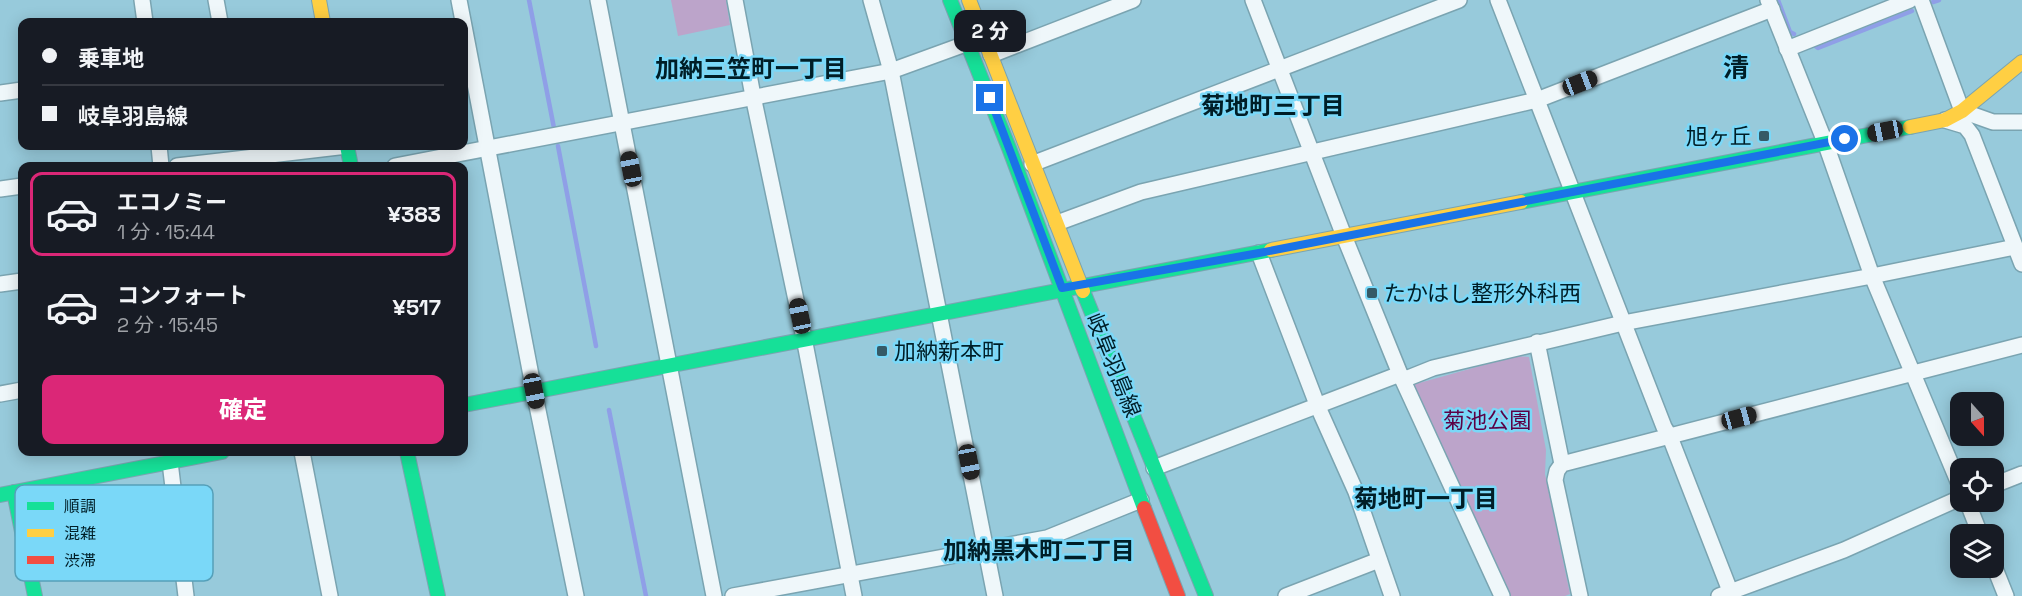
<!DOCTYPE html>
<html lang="ja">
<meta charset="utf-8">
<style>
:root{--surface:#171b24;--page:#242831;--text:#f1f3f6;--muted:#9ea1a6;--line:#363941;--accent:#db2777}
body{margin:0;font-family:"Space Grotesk","Noto Sans JP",sans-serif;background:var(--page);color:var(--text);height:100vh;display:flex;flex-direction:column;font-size:22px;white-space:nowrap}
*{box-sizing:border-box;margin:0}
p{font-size:20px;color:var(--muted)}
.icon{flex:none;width:33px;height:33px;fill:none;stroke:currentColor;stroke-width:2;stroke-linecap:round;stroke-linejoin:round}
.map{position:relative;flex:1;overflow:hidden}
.sheet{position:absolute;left:18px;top:162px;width:450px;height:294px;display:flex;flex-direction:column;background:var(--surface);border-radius:12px;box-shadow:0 3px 15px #0003}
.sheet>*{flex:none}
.guide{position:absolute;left:18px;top:18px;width:450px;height:132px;border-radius:12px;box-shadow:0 3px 15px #0003;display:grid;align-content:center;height:132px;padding:0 24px;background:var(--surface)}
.needle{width:39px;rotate:159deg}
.tools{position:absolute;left:1950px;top:392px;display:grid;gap:12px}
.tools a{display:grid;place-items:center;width:54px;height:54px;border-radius:12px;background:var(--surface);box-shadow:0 3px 15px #0003;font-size:30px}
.end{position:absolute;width:27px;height:27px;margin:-14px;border:8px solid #1a73e8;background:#fff;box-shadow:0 0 0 3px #fff}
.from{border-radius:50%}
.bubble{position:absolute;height:42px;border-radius:12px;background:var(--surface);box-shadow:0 3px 15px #0003;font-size:20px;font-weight:800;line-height:42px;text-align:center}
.car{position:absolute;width:18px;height:36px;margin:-18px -9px;border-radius:8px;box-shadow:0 0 4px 2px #0007;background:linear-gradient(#222 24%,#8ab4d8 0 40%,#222 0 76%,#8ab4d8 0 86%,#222 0)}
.guide b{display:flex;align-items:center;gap:21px;height:57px;font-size:22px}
.guide b+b{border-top:2px solid var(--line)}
.guide i{width:15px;height:15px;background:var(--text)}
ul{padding:10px 0 0;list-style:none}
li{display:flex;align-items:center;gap:18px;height:84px;margin:0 12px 9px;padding:0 12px;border:3px solid transparent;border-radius:12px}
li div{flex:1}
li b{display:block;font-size:22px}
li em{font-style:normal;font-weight:800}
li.current{border-color:var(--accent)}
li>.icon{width:54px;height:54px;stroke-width:1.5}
.primary-button{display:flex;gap:12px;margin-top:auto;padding:12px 24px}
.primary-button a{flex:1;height:69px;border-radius:12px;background:var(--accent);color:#fff;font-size:24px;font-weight:800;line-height:69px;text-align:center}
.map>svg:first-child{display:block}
.green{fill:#bca4ca}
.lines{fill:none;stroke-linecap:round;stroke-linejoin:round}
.stream{stroke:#8f9fe7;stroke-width:4.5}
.street-casing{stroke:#7aa4b1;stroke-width:18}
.fast-casing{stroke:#7aa4b1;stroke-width:16}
.slow-casing{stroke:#7aa4b1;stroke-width:16}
.jam-casing{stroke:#7aa4b1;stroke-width:16}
.street{stroke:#eff7fa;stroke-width:15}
.fast{stroke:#16e098;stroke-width:14}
.slow{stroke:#ffcf43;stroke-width:14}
.jam{stroke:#f24e42;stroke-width:14}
.route{stroke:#1a73e8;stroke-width:8}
.poi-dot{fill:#355a66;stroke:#7ad8f8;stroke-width:2}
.labels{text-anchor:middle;stroke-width:5;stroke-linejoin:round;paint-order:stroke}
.poi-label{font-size:22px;fill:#001e27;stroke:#7ad8f8;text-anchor:start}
.street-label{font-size:22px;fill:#001e27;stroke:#7ad8f8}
.park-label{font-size:22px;fill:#5c0145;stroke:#7ad8f8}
.neighbourhood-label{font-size:24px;font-weight:bold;fill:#001e27;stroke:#7ad8f8}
.quarter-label{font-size:26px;font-weight:bold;fill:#001e27;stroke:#7ad8f8}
.key{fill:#7ad8f8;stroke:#55a0b9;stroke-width:1.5}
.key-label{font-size:16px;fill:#001e27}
</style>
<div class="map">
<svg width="2022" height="596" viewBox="0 0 2022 596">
<rect width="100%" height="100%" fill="#97cadb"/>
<g class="green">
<path d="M671 0H726L730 25 678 36Z"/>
<path d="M1516 356 1529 357 1546 450 1545 474 1570 594 1565 596H1508L1412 385Z"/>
</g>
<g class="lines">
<g class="stream">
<path d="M529 0 554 128"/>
<path d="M1778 0 1790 32 1794 34"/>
<path d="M1933 2 1939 0"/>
<path d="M1814 45 1818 48 1912 11"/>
<path d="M558 146 596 346"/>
<path d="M609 410 646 596"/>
</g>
<g class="street-casing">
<g id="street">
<path d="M142 0 145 22"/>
<path d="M216 0 220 22"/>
<path d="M459 0 534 391 576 596"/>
<path d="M598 0 714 596"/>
<path d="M735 0 753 96 804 338 854 596"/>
<path d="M871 0 891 71 995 596"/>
<path d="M1253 0 1344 236 1400 374 1502 596"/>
<path d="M1498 0 1664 427 1670 437 1732 596"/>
<path d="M1768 0 1825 142 1872 276 1960 486"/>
<path d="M1921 0 1962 111 1993 122H2022"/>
<path d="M1787 49 1910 0"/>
<path d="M991 55 1133 0"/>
<path d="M0 93 22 90"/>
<path d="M1945 120 1965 126 1972 135 2022 264"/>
<path d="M159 146 161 166"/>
<path d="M1032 164 1459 0"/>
<path d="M177 166 347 146"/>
<path d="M395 166 891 71 968 43"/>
<path d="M0 189 22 186"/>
<path d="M1057 223 1141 192 1537 100 1772 9"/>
<path d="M1259 253 1318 407 1356 492 1392 596"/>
<path d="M0 284 22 281"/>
<path d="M1537 342 1562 464"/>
<path d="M1403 380 1433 368 1623 323 1872 276 2015 247"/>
<path d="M0 394 22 390"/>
<path d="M302 452 330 596"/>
<path d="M170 462 186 596"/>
<path d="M1154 468 1400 374"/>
<path d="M1994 485 2022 474"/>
<path d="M1967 501 1980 534"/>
<path d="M1994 566 2006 596"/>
<path d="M733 596 1047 538 1141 500"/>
<path d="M1286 596 1379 560"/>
<path d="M1580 596 1555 480 1557 471 1562 464 2022 345"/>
<path d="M1719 596 1844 550 1960 498"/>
</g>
</g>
<g class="fast-casing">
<g id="fast">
<path d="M950 0 1009 148 1144 508"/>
<path d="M347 146 351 166"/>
<path d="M1521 202 1910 127"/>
<path d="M1083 291 1206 596"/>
<path d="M464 405 1271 250"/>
<path d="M407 452 438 596"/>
<path d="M14 492 35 596"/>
<path d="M0 495 222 452"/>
</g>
</g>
<g class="slow-casing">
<g id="slow">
<path d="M319 0 323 22"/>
<path d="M969 0 1083 291"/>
<path d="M1910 127 1945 120 1962 111 2022 62"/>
<path d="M1271 250 1521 202"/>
</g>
</g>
<g class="jam-casing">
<path id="jam" d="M1144 508 1178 596"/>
</g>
<use href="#street" class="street"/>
<use href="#fast" class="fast"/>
<use href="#slow" class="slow"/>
<use href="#jam" class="jam"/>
</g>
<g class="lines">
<path class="route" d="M990 98 1062 288 1259 253 1845 139"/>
</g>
<g class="poi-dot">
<rect x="1758" y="130" width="12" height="12" rx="3"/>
<rect x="1366" y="287" width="12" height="12" rx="3"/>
<rect x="876" y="345" width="12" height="12" rx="3"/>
</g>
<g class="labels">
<g class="poi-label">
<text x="1752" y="144" text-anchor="end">旭ヶ丘</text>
<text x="1384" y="301">たかはし整形外科西</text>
<text x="894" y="359">加納新本町</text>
</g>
<g class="street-label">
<text transform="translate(1114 365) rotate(68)" y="8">岐阜羽島線</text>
</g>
<g class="park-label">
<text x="1487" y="428">菊池公園</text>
</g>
<g class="neighbourhood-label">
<text x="751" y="77">加納三笠町一丁目</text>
<text x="1273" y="114">菊地町三丁目</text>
<text x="1426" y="507">菊地町一丁目</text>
<text x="1039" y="559">加納黒木町二丁目</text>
</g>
<g class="quarter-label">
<text x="1736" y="77">清</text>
</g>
</g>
<rect x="15" y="485" width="198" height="96" rx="9" class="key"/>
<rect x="27" y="502" width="27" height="8" fill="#16e098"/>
<rect x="27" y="529" width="27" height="8" fill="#ffcf43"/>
<rect x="27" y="556" width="27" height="8" fill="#f24e42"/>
<g class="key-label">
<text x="64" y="512">順調</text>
<text x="64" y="539">混雑</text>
<text x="64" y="566">渋滞</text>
</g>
</svg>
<div class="tools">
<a><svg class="needle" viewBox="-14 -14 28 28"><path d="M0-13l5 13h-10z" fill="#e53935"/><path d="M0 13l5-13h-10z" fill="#9ea1a6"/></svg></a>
<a><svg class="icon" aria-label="locate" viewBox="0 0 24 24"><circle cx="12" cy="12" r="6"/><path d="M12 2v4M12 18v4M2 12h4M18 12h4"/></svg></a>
<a><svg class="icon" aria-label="layers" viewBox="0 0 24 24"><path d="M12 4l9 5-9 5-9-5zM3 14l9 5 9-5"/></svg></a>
</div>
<i class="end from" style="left:1845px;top:139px"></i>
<i class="end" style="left:990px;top:98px"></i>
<div class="bubble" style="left:954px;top:10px;width:72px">2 分</div>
<i class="car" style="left:1580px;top:83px;rotate:69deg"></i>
<i class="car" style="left:1885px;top:131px;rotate:259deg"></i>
<i class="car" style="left:631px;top:169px;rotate:349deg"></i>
<i class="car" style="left:800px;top:316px;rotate:348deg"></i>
<i class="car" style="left:534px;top:391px;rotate:169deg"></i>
<i class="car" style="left:1739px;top:418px;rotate:75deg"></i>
<i class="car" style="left:969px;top:462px;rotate:169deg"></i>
<div class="guide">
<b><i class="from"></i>乗車地</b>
<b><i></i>岐阜羽島線</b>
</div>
<section class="sheet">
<ul>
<li class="current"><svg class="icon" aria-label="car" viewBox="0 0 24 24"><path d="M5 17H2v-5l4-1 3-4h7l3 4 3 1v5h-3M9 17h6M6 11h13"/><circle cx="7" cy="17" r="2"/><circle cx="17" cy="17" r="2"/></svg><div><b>エコノミー</b><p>1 分 · 15:44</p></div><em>¥383</em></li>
<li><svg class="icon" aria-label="car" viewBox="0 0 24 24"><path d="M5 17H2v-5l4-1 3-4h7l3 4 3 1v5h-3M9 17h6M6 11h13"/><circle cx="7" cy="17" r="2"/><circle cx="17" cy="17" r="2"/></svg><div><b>コンフォート</b><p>2 分 · 15:45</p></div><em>¥517</em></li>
</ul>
<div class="primary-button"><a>確定</a></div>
</section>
</div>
